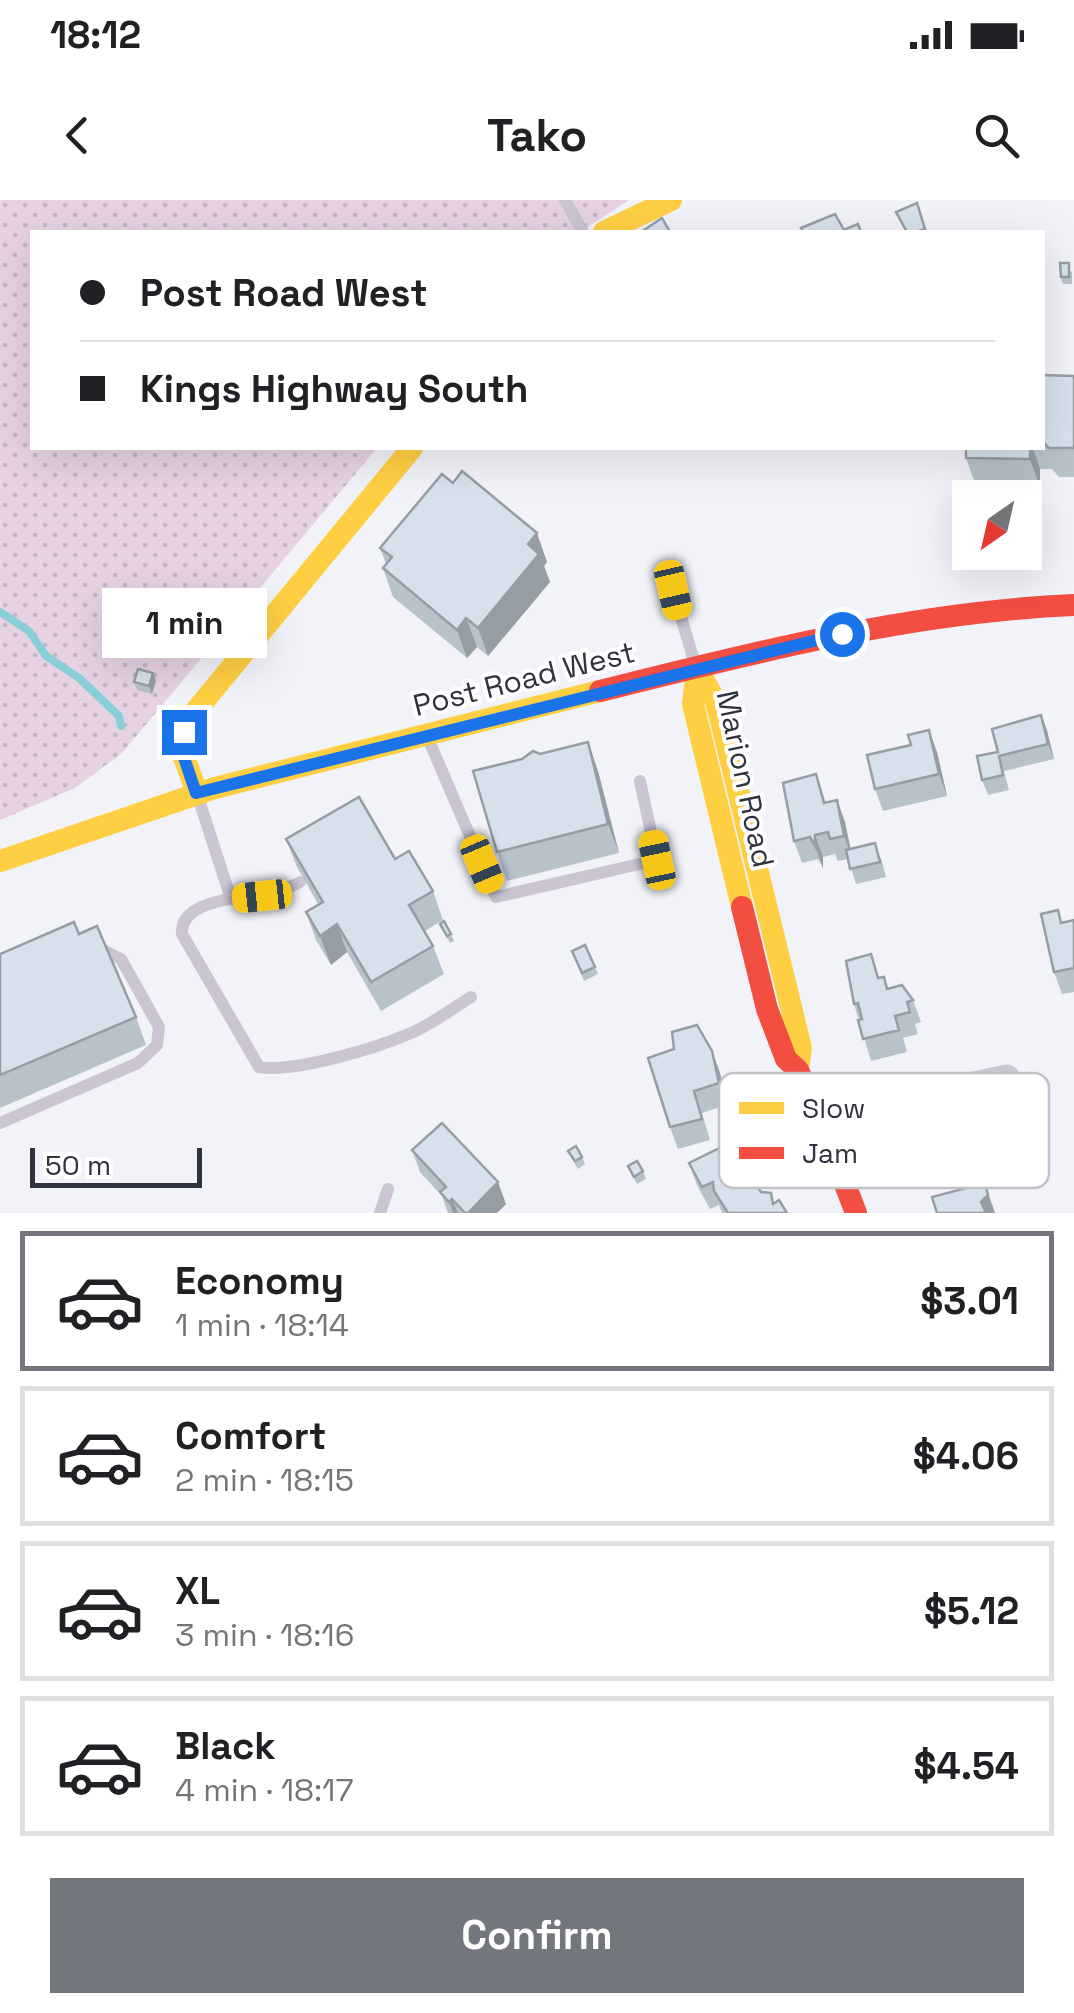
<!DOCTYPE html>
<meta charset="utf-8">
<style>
:root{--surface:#fff;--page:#f2f2f2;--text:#202124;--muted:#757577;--line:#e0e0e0;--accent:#74767e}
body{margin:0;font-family:"Space Grotesk",sans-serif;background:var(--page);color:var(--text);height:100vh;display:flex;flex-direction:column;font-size:38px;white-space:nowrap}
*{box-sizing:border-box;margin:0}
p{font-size:32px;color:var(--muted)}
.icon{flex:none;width:55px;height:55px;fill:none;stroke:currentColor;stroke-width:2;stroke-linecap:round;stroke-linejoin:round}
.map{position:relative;height:1013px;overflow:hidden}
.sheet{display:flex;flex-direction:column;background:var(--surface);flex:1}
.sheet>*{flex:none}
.hud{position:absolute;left:30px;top:30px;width:1015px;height:220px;border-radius:0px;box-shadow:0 10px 40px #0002;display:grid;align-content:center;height:220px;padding:0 50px;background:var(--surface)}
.needle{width:65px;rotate:214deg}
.controls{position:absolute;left:952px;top:280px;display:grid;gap:20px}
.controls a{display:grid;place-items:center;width:90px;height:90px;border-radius:0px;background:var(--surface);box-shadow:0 10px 40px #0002;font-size:50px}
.scale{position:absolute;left:30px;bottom:25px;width:172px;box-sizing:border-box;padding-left:10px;border:5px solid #30333d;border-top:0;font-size:28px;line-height:35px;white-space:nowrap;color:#30333d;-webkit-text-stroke:8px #fff;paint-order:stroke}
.end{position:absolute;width:45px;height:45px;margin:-22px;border:12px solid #1a73e8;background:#fff;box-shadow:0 0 0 5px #fff}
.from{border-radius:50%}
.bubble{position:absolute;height:70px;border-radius:0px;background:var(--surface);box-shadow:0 10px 40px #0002;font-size:32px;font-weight:600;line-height:70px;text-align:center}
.car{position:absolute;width:30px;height:60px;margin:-30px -15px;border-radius:12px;box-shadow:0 0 8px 2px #0007;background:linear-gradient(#f5c518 24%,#345 0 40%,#f5c518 0 76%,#345 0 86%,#f5c518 0)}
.hud b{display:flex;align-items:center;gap:35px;height:95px;font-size:38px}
.hud b+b{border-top:2px solid var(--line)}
.hud i{width:25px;height:25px;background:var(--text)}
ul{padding:18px 0 0;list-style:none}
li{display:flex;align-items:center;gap:30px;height:140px;margin:0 20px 15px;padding:0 30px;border:5px solid var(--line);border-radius:0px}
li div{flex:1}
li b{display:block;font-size:38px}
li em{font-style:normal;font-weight:600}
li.selected{border-color:var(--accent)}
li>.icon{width:90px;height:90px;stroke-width:1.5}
.action{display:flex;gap:20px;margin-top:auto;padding:20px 50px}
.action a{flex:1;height:115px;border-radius:0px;background:var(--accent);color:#fff;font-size:40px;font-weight:600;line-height:115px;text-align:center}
.status{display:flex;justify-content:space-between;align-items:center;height:70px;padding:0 50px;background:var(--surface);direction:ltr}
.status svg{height:28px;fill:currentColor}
header{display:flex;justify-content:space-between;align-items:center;height:130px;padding:0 50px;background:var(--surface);font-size:45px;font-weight:600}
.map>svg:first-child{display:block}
.grass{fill:url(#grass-dots)}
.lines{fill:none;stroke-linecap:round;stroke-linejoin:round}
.stream{stroke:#88cfd8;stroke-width:8}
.lane{stroke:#cac4d3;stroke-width:12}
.street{stroke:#cac4d3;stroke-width:25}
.slow{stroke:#ffcf43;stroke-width:22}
.jam{stroke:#f24e42;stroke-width:22}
.wall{fill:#b8c2ca}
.shaded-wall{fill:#969ea4}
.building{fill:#d6e1eb;stroke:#969ea4;stroke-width:2.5}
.route{stroke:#1a73e8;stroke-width:12}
.labels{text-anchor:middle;stroke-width:8;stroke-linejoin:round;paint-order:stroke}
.street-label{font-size:30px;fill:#30333d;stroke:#fff}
.key{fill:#fff;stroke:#c1c2c5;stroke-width:2.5}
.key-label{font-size:28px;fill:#30333d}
</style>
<div class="status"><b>18:12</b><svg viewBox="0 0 49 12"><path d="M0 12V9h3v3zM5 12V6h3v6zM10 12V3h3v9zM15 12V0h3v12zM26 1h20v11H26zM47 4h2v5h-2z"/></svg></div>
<header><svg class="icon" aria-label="back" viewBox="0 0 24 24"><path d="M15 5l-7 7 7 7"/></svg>Tako<svg class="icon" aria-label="search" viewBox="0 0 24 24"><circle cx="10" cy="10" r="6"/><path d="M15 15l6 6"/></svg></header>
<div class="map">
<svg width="1074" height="1013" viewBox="0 0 1074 1013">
<defs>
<pattern id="grass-dots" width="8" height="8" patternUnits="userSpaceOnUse" patternTransform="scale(2.5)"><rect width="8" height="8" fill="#e6d2e3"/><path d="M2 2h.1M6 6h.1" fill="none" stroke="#c6b5c4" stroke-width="1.8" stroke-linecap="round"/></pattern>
</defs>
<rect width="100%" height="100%" fill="#f2f3f8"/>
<path class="grass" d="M0 0H629L580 32H32V248H377L122 553 75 588 0 620Z"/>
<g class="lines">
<path class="stream" d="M0 412 29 431 46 456 79 478 119 516 121 526"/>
<g class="lane">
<path d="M565 0 583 32"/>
<path d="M673 390 695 464"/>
<path d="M427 536 496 697 657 660 640 581"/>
<path d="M199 600 231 699"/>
<path d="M300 682C270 701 179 691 182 734L259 867C294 873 377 848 411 833 432 824 452 809 471 797"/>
<path d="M0 923 138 863 157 845 159 827 121 759 91 744"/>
<path d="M380 1013 388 989"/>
</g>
<path class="street" d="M819 917 1007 877"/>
<g class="slow">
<path d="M604 32 671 0"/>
<path d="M197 593 181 549 190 518 412 248"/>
<path d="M0 661 215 588 600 491"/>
<path d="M742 707 693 504 697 468 716 502 724 533 801 848 798 870"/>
</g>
<g class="jam">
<path d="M600 491C757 452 911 412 1074 405"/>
<path d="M742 707 767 809 786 859 798 870 819 917 856 1013"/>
</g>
</g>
<g class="wall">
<path d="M1072 71V84H1063L1061 77Z"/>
<path d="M1042 175 1074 176V277H1059L1052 269H1040V287L976 286 966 258V248H1042Z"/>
<path d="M380 348 547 362 544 366 550 382 488 456 477 447 467 458 393 397 383 368 386 364Z"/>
<path d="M153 473 156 481 152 494 137 490 134 482Z"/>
<path d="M1041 515 1054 559 1004 571 1009 590 988 595 982 580 998 552Z"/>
<path d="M937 552 947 596 883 611 875 589Z"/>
<path d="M540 554 598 571 619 653 507 681 497 652Z"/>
<path d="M816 574 826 603 837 600 845 622 851 649 881 658 886 677 856 684 848 659 838 661 835 654 823 657V668L818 659 802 663 794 641Z"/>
<path d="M286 639 395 659 433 691 443 720 425 731 433 746 444 774 381 811 347 752 331 765 316 740 306 712 318 704 297 667Z"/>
<path d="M1074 720V792L1062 794 1054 772Z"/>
<path d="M440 724 451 734 454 741 450 743Z"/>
<path d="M79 734 136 817 146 845 0 908V754Z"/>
<path d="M572 751 595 767 598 774 584 781Z"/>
<path d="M884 777 888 789 913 800 921 822 915 824 918 834 903 838 907 852 871 861 854 804 880 778Z"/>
<path d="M674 849 712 851 720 873 727 905 702 913 710 940 678 949 670 927Z"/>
<path d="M412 950 506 1004 497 1013H448L442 996 420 972Z"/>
<path d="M568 951 582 957 585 964 578 969Z"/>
<path d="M689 963 761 992 787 1013H722L719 1005 710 1009 697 985Z"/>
<path d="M628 966 643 971 646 979 637 984Z"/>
</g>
<g class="shaded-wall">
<path d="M1030 248H1033L1040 269V287L1030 259Z"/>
<path d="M537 333 547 362 544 366 550 382 488 456 478 428 528 344Z"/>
<path d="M466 418 477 447 467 458 457 430Z"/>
<path d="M153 473 156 481 152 494 149 486Z"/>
<path d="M1041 515 1047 530 1054 559 1048 544Z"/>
<path d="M929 530 937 552 947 596 939 574Z"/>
<path d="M588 542 598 571 619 653 608 624Z"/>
<path d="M837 600 845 622 852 658 844 636Z"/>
<path d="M815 635 823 657V668L815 646Z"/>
<path d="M337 724 347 752 331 765 320 736Z"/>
<path d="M712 851 720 873 727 905 719 883Z"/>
<path d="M498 982 506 1004 497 1013H468Z"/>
<path d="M986 987 995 1013H985L981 1002Z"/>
<path d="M452 999 458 1013H453L449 1002Z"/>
</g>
<g class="building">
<path d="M917 3 925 29 916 32H907L896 12Z"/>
<path d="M835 14 844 30 858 24 861 32H803L801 28Z"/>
<path d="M662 18 670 32H641Z"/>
<path d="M1060 63H1069V77H1061Z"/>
<path d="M1042 175 1074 176V248H1049L1042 241Z"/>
<path d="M966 248H1030V259L966 258Z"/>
<path d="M462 271 537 333 528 344 539 354 478 428 466 418 457 430 383 368 392 357 380 348 442 274 453 283Z"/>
<path d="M138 469 153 473 149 486 134 482Z"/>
<path d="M1041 515 1048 544 999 556 1003 575 982 580 977 556 998 552 992 529Z"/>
<path d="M929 530 939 574 875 589 867 555 911 545 908 535Z"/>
<path d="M588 542 608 624 497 652 473 571 522 559 533 551 540 554Z"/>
<path d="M816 574 824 603 837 600 844 636 830 639 828 632 815 635V646L810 637 794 641 783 583Z"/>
<path d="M359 597 395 659 409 651 433 691 409 705 433 746 371 782 337 724 320 736 306 712 323 702 286 639Z"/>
<path d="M875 643 880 662 850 669 846 650Z"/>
<path d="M1058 710 1061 723 1074 720V768L1054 772 1041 714Z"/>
<path d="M444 721 451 734 447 736 440 724Z"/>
<path d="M74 722 79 734 97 726 136 817 0 875V754Z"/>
<path d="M585 745 595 767 582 773 572 751Z"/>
<path d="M871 754 878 778 884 777 887 789 902 785 913 800 907 802 910 812 895 816 899 830 863 839 858 820 862 819 858 803 854 804 846 761Z"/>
<path d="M697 825 712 851 719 883 694 891 702 919 670 927 648 858 674 849 672 832Z"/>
<path d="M442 923 498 982 468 1013H465L452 999 449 1002 440 992 446 987 412 950Z"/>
<path d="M732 942 761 992 771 993 773 1004 779 1000 787 1013H728L714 991 713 982 702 987 689 963Z"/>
<path d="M576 946 582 957 575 961 568 951Z"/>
<path d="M637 961 643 971 634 977 628 966Z"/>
<path d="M981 984 986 987 988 995 981 1002 986 1013H937L932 997Z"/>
</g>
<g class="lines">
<path class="route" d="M184 532 181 549 196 593 842 434"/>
</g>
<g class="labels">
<g class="street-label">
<text transform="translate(524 479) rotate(-14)" y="10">Post Road West</text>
<text transform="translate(745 579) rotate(78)" y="10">Marion Road</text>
</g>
</g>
<rect x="719" y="873" width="330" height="115" rx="15" class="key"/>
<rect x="739" y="902" width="45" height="12" fill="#ffcf43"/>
<rect x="739" y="947" width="45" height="12" fill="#f24e42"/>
<g class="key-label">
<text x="802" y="918">Slow</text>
<text x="802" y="963">Jam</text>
</g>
</svg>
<div class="controls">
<a><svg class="needle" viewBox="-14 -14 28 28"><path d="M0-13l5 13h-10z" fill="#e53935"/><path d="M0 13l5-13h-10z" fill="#757577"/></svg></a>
</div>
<div class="scale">50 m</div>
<i class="end from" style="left:842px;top:434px"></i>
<i class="end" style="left:184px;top:532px"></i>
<div class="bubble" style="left:102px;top:388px;width:165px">1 min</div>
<i class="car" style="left:673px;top:390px;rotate:167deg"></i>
<i class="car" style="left:657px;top:660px;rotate:348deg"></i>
<i class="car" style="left:482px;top:664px;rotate:157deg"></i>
<i class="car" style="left:262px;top:696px;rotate:264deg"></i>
<div class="hud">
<b><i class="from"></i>Post Road West</b>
<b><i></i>Kings Highway South</b>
</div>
</div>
<section class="sheet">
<ul>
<li class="selected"><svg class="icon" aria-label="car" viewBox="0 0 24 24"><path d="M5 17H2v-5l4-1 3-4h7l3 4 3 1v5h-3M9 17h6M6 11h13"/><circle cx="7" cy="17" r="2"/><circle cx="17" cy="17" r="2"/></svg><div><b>Economy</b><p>1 min · 18:14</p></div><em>$3.01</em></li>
<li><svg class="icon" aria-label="car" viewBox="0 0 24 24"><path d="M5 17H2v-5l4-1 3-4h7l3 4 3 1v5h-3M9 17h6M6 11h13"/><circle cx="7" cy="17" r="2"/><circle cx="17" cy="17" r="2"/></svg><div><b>Comfort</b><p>2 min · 18:15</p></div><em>$4.06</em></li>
<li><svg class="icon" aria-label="car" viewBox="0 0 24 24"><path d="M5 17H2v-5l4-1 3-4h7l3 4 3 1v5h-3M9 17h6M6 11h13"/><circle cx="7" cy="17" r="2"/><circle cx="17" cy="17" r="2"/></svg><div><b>XL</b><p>3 min · 18:16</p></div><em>$5.12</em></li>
<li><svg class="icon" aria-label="car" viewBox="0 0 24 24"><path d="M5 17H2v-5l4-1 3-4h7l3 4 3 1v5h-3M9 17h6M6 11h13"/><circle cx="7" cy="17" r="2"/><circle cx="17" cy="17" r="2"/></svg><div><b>Black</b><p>4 min · 18:17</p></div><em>$4.54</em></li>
</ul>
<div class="action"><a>Confirm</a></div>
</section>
